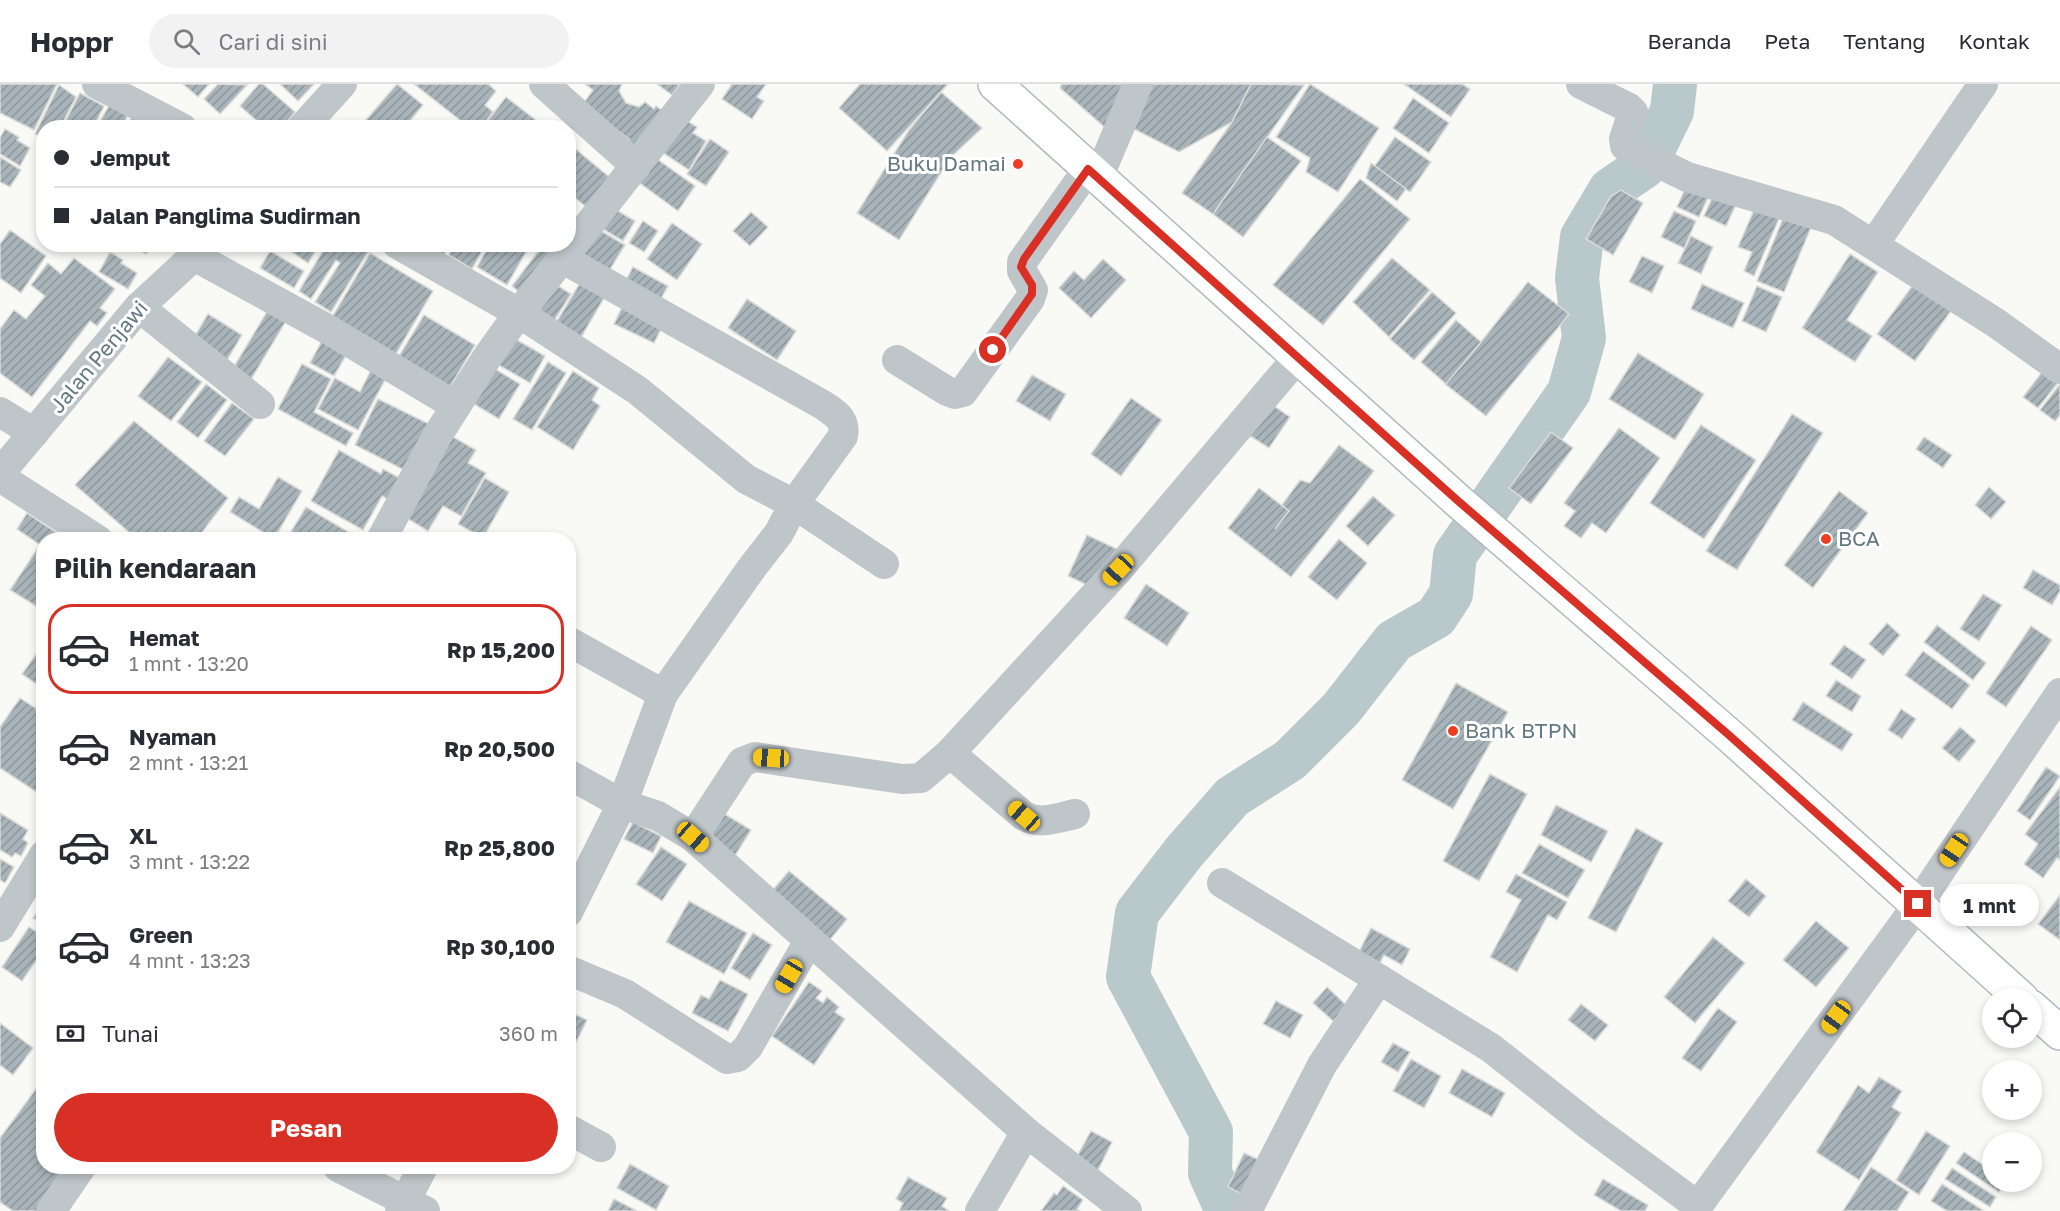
<!DOCTYPE html>
<html lang="id">
<meta charset="utf-8">
<style>
:root{--surface:#fff;--page:#f2f2f3;--text:#2b2b33;--muted:#7c7c81;--line:#e1e1e2;--accent:#d93025}
body{margin:0;font-family:"Golos Text",sans-serif;background:var(--page);color:var(--text);height:100vh;display:flex;flex-direction:column;font-size:22px;white-space:nowrap}
*{box-sizing:border-box;margin:0}
p{font-size:20px;color:var(--muted)}
.icon{flex:none;width:33px;height:33px;fill:none;stroke:currentColor;stroke-width:2;stroke-linecap:round;stroke-linejoin:round}
.map{position:relative;flex:1;overflow:hidden}
.panel{position:absolute;left:36px;top:448px;width:540px;height:642px;display:flex;flex-direction:column;background:var(--surface);border-radius:24px;box-shadow:0 3px 9px #0003}
.panel>*{flex:none}
.guide{position:absolute;left:36px;top:36px;width:540px;height:132px;border-radius:24px;box-shadow:0 3px 9px #0003;display:grid;align-content:center;height:132px;padding:0 18px;background:var(--surface)}
.buttons{position:absolute;left:1982px;top:904px;display:grid;gap:12px}
.buttons a{display:grid;place-items:center;width:60px;height:60px;border-radius:50%;background:var(--surface);box-shadow:0 3px 9px #0003;font-size:30px}
.end{position:absolute;width:27px;height:27px;margin:-14px;border:8px solid #d93025;background:#fff;box-shadow:0 0 0 3px #fff}
.from{border-radius:50%}
.bubble{position:absolute;height:42px;border-radius:21px;background:var(--surface);box-shadow:0 3px 9px #0003;font-size:20px;font-weight:700;line-height:42px;text-align:center}
.car{position:absolute;width:18px;height:36px;margin:-18px -9px;border-radius:8px;box-shadow:0 0 4px 2px #0007;background:linear-gradient(#f5c518 24%,#345 0 40%,#f5c518 0 76%,#345 0 86%,#f5c518 0)}
.guide b{display:flex;align-items:center;gap:21px;height:57px;font-size:22px}
.guide b+b{border-top:2px solid var(--line)}
.guide i{width:15px;height:15px;background:var(--text)}
ul{padding:0;list-style:none}
li{display:flex;align-items:center;gap:18px;height:90px;margin:0 12px 9px;padding:0 6px;border:3px solid transparent;border-radius:24px}
li div{flex:1}
li b{display:block;font-size:22px}
li em{font-style:normal;font-weight:700}
li.current{border-color:var(--accent)}
li>.icon{width:54px;height:54px;stroke-width:1.5}
h2{padding:0 18px;font-size:27px;line-height:72px}
.pay{display:flex;align-items:center;gap:15px;height:66px;padding:0 18px;font-size:22px}
.pay p{margin-inline-start:auto}
.button{display:flex;gap:12px;margin-top:auto;padding:12px 18px}
.button a{flex:1;height:69px;border-radius:36px;background:var(--accent);color:#fff;font-size:24px;font-weight:700;line-height:69px;text-align:center}
header{display:flex;align-items:center;gap:36px;box-sizing:border-box;height:84px;padding:0 30px;background:var(--surface);border-bottom:2px solid var(--line)}
header strong{font-size:28px}
nav{display:flex;gap:33px;margin-inline-start:auto;font-size:21px}
.search{width:420px;height:54px;background:var(--page);display:flex;align-items:center;gap:15px;box-sizing:border-box;padding:0 21px;border-radius:33px;color:var(--muted);font-size:22px}
.map>svg:first-child{display:block}
.lines{fill:none;stroke-linecap:round;stroke-linejoin:round}
.river{stroke:#b8c8cb;stroke-width:44}
.building{fill:url(#building-hatch);stroke:#dbdbd9;stroke-width:1.5}
.major-casing{stroke:#b3babe;stroke-width:36}
.minor{stroke:#bfc6c9;stroke-width:30}
.major{stroke:#fff;stroke-width:33}
.route{stroke:#d93025;stroke-width:8}
.poi-dot{fill:#ef3c21;stroke:#fff;stroke-width:2}
.labels{text-anchor:middle;stroke-width:6;stroke-linejoin:round;paint-order:stroke}
.poi-label{font-size:21px;fill:#627883;stroke:#fff;text-anchor:start}
.street-label{font-size:21px;fill:#627883;stroke:#fff}
</style>
<header>
<strong>Hoppr</strong>
<div class="search"><svg class="icon" aria-label="search" viewBox="0 0 24 24"><circle cx="10" cy="10" r="6"/><path d="M15 15l6 6"/></svg>Cari di sini</div>
<nav><a>Beranda</a><a>Peta</a><a>Tentang</a><a>Kontak</a></nav>
</header>
<div class="map">
<svg width="2060" height="1127" viewBox="0 0 2060 1127">
<defs>
<pattern id="building-hatch" width="6" height="6" patternUnits="userSpaceOnUse" patternTransform="scale(1.5)"><rect width="6" height="6" fill="#a8b4b9"/><path d="M-1 1l2-2M0 6l6-6M5 7l2-2" fill="none" stroke="#8c979c"/></pattern>
</defs>
<rect width="100%" height="100%" fill="#f9f9f6"/>
<g class="lines">
<path class="river" d="M1227 1127 1210 1089 1211 1048 1128 893 1137 829 1184 768 1232 713 1290 676 1341 625 1394 557 1436 533 1451 510 1455 471 1569 308 1584 254 1577 194 1582 153 1610 106 1645 82 1672 27 1675 0"/>
</g>
<g class="building">
<path d="M0 0H57L34 46 0 29Z"/>
<path d="M183 0H209L198 13Z"/>
<path d="M218 0 247 1 220 30 204 15Z"/>
<path d="M259 0H263L295 28 282 44H265L240 22Z"/>
<path d="M280 0H314L298 17Z"/>
<path d="M397 0 423 21 404 44H359Z"/>
<path d="M414 0H488L496 7 485 21 493 28 481 44H470Z"/>
<path d="M585 0H622L619 7 626 19 639 23 645 18 654 25 656 22 672 34 642 73 626 61 630 56 583 20 593 6Z"/>
<path d="M657 0H680L672 11Z"/>
<path d="M732 0H766L757 13 764 17 752 35 722 15Z"/>
<path d="M860 0H948L887 67 839 24Z"/>
<path d="M1062 0H1129L1109 47 1060 4Z"/>
<path d="M1147 0H1251L1232 38 1179 68 1128 42Z"/>
<path d="M1251 0 1304 1 1213 130 1182 109 1232 38Z"/>
<path d="M1310 0 1379 44 1338 108 1306 88 1310 74 1276 53Z"/>
<path d="M1404 0H1462L1470 5 1451 33Z"/>
<path d="M59 1 76 13 60 44H44V54L35 50Z"/>
<path d="M941 8 982 44 950 74 899 156 857 129 909 46Z"/>
<path d="M80 9 104 22 93 44H62Z"/>
<path d="M506 13 546 44H482Z"/>
<path d="M1413 14 1449 39 1429 69 1393 44Z"/>
<path d="M110 20 128 30 122 44H96Z"/>
<path d="M137 24 172 44H126Z"/>
<path d="M681 33 697 43 693 49 706 57 689 86 660 67Z"/>
<path d="M5 45 19 53 17 56 30 64 20 82 0 70V54Z"/>
<path d="M1267 53 1301 77 1243 153 1213 130Z"/>
<path d="M1395 53 1431 78 1410 108 1374 83Z"/>
<path d="M710 55 729 68 706 102 687 90Z"/>
<path d="M572 62 614 97 590 126 568 108V67Z"/>
<path d="M0 73 21 86 10 103 0 98Z"/>
<path d="M654 73 695 102 678 127 637 97Z"/>
<path d="M1371 79 1406 105 1397 117 1366 94Z"/>
<path d="M1360 95 1410 135 1323 241 1273 201Z"/>
<path d="M1689 96 1711 107 1699 133 1677 123Z"/>
<path d="M1716 105 1738 116 1726 142 1704 132Z"/>
<path d="M1621 106 1643 119 1613 171 1586 155 1611 112Z"/>
<path d="M1757 119 1781 130 1754 192 1744 187 1752 168 1738 163Z"/>
<path d="M613 124 635 137 623 157 601 144Z"/>
<path d="M1674 127 1696 137 1684 164 1661 153Z"/>
<path d="M751 128 768 143 750 162 733 147Z"/>
<path d="M1785 130 1812 141 1784 208 1757 197Z"/>
<path d="M643 137 658 147 644 168 629 159Z"/>
<path d="M672 139 702 160 677 196 647 175Z"/>
<path d="M596 144 625 161 609 187 581 169Z"/>
<path d="M10 146 46 172 21 209 0 194V160Z"/>
<path d="M1691 152 1713 163 1701 190 1678 179Z"/>
<path d="M128 160H151L146 170Z"/>
<path d="M280 160H320L308 179Z"/>
<path d="M327 160H355L368 168 331 228 315 218 340 179 336 176 311 215 299 207Z"/>
<path d="M417 160H450L441 175Z"/>
<path d="M455 160H486L472 185 449 171Z"/>
<path d="M490 160H513L526 168 507 201 477 183Z"/>
<path d="M543 161 558 173 526 214 512 202Z"/>
<path d="M270 167 304 187 294 204 260 184Z"/>
<path d="M110 168 123 176 121 179 137 189 128 205 99 188Z"/>
<path d="M370 169 433 207 394 273 331 235Z"/>
<path d="M1850 170 1878 188 1847 236 1872 252 1855 278 1802 244Z"/>
<path d="M1642 172 1664 182 1652 209 1629 198Z"/>
<path d="M74 174 115 205 100 224 107 229 97 242 90 237 32 313 0 289V245L14 226 26 235 45 212 31 201 48 179 61 190Z"/>
<path d="M1392 174 1430 206 1389 253 1353 218Z"/>
<path d="M1103 175 1126 196 1091 234 1059 204 1074 187 1084 196Z"/>
<path d="M633 183 668 202 655 225 621 206Z"/>
<path d="M583 194 607 209 576 262 551 247Z"/>
<path d="M550 197 571 210 548 246 528 233Z"/>
<path d="M1916 197 1953 224 1915 277 1877 250Z"/>
<path d="M1528 198 1569 230 1486 332 1445 300 1481 258Z"/>
<path d="M1702 200 1744 219 1733 244 1691 225Z"/>
<path d="M1757 202 1782 213 1766 248 1742 237Z"/>
<path d="M1432 208 1456 229 1414 276 1390 255Z"/>
<path d="M747 215 796 247 777 276 728 244Z"/>
<path d="M274 216 292 227 250 297 232 286Z"/>
<path d="M625 217 665 237 654 259 614 240Z"/>
<path d="M208 230 242 251 224 281 190 260Z"/>
<path d="M424 231 475 261 447 308 396 277Z"/>
<path d="M1456 236 1481 258 1446 300 1421 278Z"/>
<path d="M510 252 545 272 530 299 495 279Z"/>
<path d="M323 255 348 268 334 292 310 279Z"/>
<path d="M1638 269 1704 310 1675 356 1609 315Z"/>
<path d="M168 273 202 298 171 337 138 312Z"/>
<path d="M548 278 566 289 532 346 513 335Z"/>
<path d="M302 280 331 295 314 328 353 349 346 362 278 325Z"/>
<path d="M490 282 520 300 499 335 469 317Z"/>
<path d="M2046 283 2060 296 2038 324 2023 313Z"/>
<path d="M371 286 386 294 358 346 318 325 335 294 360 308Z"/>
<path d="M573 287 599 304 592 316 600 322 573 366 537 343Z"/>
<path d="M1032 291 1066 310 1050 337 1016 317Z"/>
<path d="M206 300 227 316 198 354 177 338Z"/>
<path d="M2060 300V331L2055 337 2040 326Z"/>
<path d="M1131 314 1162 336 1121 392 1091 370Z"/>
<path d="M378 315 429 340 406 387 355 361Z"/>
<path d="M1268 318 1290 333 1269 364 1247 350Z"/>
<path d="M232 319 254 335 225 372 204 357Z"/>
<path d="M1792 330 1823 349 1737 486 1706 467Z"/>
<path d="M134 337 228 414 196 456H138L75 401Z"/>
<path d="M1701 341 1756 376 1704 455 1650 419Z"/>
<path d="M1619 344 1660 374 1606 449 1592 439 1581 454 1564 442 1575 427 1564 419Z"/>
<path d="M1551 348 1573 364 1531 420 1509 404Z"/>
<path d="M448 350 476 366 468 379 486 389 461 432 443 422 428 447 400 430Z"/>
<path d="M1924 353 1952 371 1943 384 1916 365Z"/>
<path d="M1339 361 1374 387 1291 493 1228 444 1259 404 1289 427 1275 445 1289 427 1282 421 1300 396 1310 399Z"/>
<path d="M339 366 381 390 383 385 409 399 397 420 382 412 363 446 311 417Z"/>
<path d="M278 393 302 407 274 455 230 428 239 413 259 425Z"/>
<path d="M485 394 509 408 483 454 458 440Z"/>
<path d="M1989 403 2006 418 1991 435 1975 421Z"/>
<path d="M1839 407 1868 429 1813 504 1784 481Z"/>
<path d="M1373 412 1395 431 1368 462 1346 442Z"/>
<path d="M306 423 362 456H286Z"/>
<path d="M27 429 68 456H44V527L10 506 40 461 17 445Z"/>
<path d="M1087 451 1117 465 1098 506 1068 492Z"/>
<path d="M1339 455 1367 479 1337 516 1308 493Z"/>
<path d="M2033 486 2060 501V507L2052 521 2023 504Z"/>
<path d="M1146 500 1189 529 1167 562 1124 534Z"/>
<path d="M1983 510 2002 521 1979 557 1960 545Z"/>
<path d="M1887 539 1900 551 1883 572 1869 560Z"/>
<path d="M1937 541 1986 579 1973 596 1924 558Z"/>
<path d="M2031 542 2052 556 2006 623 1986 609Z"/>
<path d="M44 559V605L22 590Z"/>
<path d="M1844 561 1866 576 1852 595 1830 580Z"/>
<path d="M1923 567 1970 601 1952 625 1905 591Z"/>
<path d="M1836 596 1861 612 1852 628 1826 612Z"/>
<path d="M1456 599 1508 628 1453 725 1402 696Z"/>
<path d="M20 614 44 630V701L38 709 0 684V643Z"/>
<path d="M1803 618 1853 650 1842 667 1792 636Z"/>
<path d="M1901 625 1916 635 1902 655 1888 646Z"/>
<path d="M1960 643 1976 657 1959 678 1942 664Z"/>
<path d="M2046 683 2060 692 2030 736 2017 727Z"/>
<path d="M1490 690 1527 710 1479 797 1443 777Z"/>
<path d="M2060 703V776L2057 774 2043 794 2024 780 2038 760 2025 750Z"/>
<path d="M1556 721 1608 747 1591 778 1541 751Z"/>
<path d="M0 729 28 746 23 755 28 759 21 772 15 769 12 773 0 766Z"/>
<path d="M723 729 751 746 731 778 703 761Z"/>
<path d="M633 738 661 752 653 769 624 755Z"/>
<path d="M1636 744 1663 759 1616 848 1588 834Z"/>
<path d="M1539 760 1585 786 1568 814 1522 789Z"/>
<path d="M661 763 687 780 662 817 636 800Z"/>
<path d="M0 775 14 783 5 799 0 796Z"/>
<path d="M789 787 847 835 823 864 765 815Z"/>
<path d="M1516 790 1567 818 1557 836 1548 831 1517 888 1490 873 1521 816 1506 808Z"/>
<path d="M1746 795 1766 812 1749 833 1728 817Z"/>
<path d="M2060 811V856L2038 840Z"/>
<path d="M689 817 747 849 724 890 666 858Z"/>
<path d="M44 819V841L33 834Z"/>
<path d="M1816 837 1849 864 1816 903 1783 876Z"/>
<path d="M29 843 44 853V865L22 897 2 883Z"/>
<path d="M1371 844 1410 865 1402 881 1384 871 1380 879 1359 868Z"/>
<path d="M753 849 772 861 750 896 731 884Z"/>
<path d="M1713 853 1745 879 1695 939 1664 913Z"/>
<path d="M720 896 748 910 728 947 692 929 701 911 709 915Z"/>
<path d="M809 898 822 907 816 914 823 919 827 913 839 923 835 928 845 935 814 981 772 952Z"/>
<path d="M1327 903 1347 922 1333 937 1313 919Z"/>
<path d="M1276 917 1303 931 1290 954 1263 940Z"/>
<path d="M1581 920 1608 941 1595 957 1568 936Z"/>
<path d="M1718 924 1737 938 1701 987 1682 974Z"/>
<path d="M568 927 587 936 568 974Z"/>
<path d="M0 939 33 964 13 991 0 981Z"/>
<path d="M1393 959 1410 968 1398 988 1381 978Z"/>
<path d="M1411 975 1441 992 1424 1024 1393 1007Z"/>
<path d="M1462 985 1505 1009 1492 1033 1449 1009Z"/>
<path d="M1879 993 1902 1007 1892 1023 1901 1029 1859 1096 1816 1068 1858 1001 1869 1009Z"/>
<path d="M44 994V1083H75L43 1127H13L0 1118V1054Z"/>
<path d="M1091 1047 1112 1058 1096 1090 1074 1078Z"/>
<path d="M1926 1047 1950 1062 1919 1111 1896 1096Z"/>
<path d="M1964 1068 1992 1087V1098H2005L1999 1108 1956 1079Z"/>
<path d="M1244 1069 1266 1079 1250 1114 1228 1103Z"/>
<path d="M630 1080 669 1102 656 1126 617 1104Z"/>
<path d="M1871 1083 1909 1108 1897 1127H1843Z"/>
<path d="M1952 1084 1996 1113 1990 1123 1945 1095Z"/>
<path d="M908 1093 947 1114 942 1122 949 1127H899L903 1119 896 1115Z"/>
<path d="M1603 1095 1648 1121 1645 1127H1621L1594 1111Z"/>
<path d="M1942 1100 1984 1127H1947L1931 1117Z"/>
<path d="M1063 1102 1083 1116 1077 1125 1080 1127H1041L1054 1109 1057 1111Z"/>
<path d="M614 1115 637 1127H608Z"/>
</g>
<g class="lines">
<g class="major-casing">
<g id="major">
<path d="M995 0 1457 416 1730 652 2022 915"/>
<path d="M2031 923 2060 949"/>
</g>
</g>
<g class="minor">
<path d="M97 0 182 44"/>
<path d="M544 0 636 82"/>
<path d="M1581 0 1629 24 1633 28 1624 55 1625 62 1687 93 1834 136 1996 239 2060 285"/>
<path d="M302 44 342 0"/>
<path d="M1098 94 1138 0"/>
<path d="M397 160 519 229 637 306 746 395 794 420 779 449 751 485 663 610 622 720 568 828"/>
<path d="M1874 160 1983 0"/>
<path d="M194 172 329 246 456 322"/>
<path d="M563 175 823 321C836 330 846 335 843 352L794 420 884 480"/>
<path d="M139 223 260 320"/>
<path d="M897 276 947 307 955 310 963 308 1030 215 1033 206 1022 187V178L1088 85"/>
<path d="M0 328 34 349"/>
<path d="M0 389 139 223 194 172 203 160"/>
<path d="M0 393 98 456"/>
<path d="M381 456 437 352 488 272 519 229 700 0"/>
<path d="M568 557 663 610"/>
<path d="M950 669 1024 732C1041 741 1057 734 1075 730"/>
<path d="M568 690 622 720 658 732 693 753 1026 1048 1127 1127"/>
<path d="M693 753 742 678 755 673 902 695 921 694 950 669 1118 486 1298 273"/>
<path d="M1222 799 1491 964 1591 1043 1698 1122"/>
<path d="M0 843 44 771"/>
<path d="M568 886 625 910 727 975 738 973 748 963 809 857"/>
<path d="M568 1045 601 1063"/>
<path d="M338 1083 425 1127"/>
<path d="M51 1127 81 1083"/>
<path d="M400 1127 423 1083"/>
<path d="M980 1127 1026 1048"/>
<path d="M1247 1127 1322 981 1379 895"/>
<path d="M1694 1127 1918 820 2060 609"/>
</g>
<use href="#major" class="major"/>
</g>
<g class="lines">
<path class="route" d="M993 266 1032 210V201L1021 183 1024 175 1088 85 1457 416 1730 652 1918 820"/>
</g>
<g class="poi-dot">
<circle cx="1018" cy="80" r="6"/>
<circle cx="1826" cy="455" r="6"/>
<circle cx="1453" cy="647" r="6"/>
</g>
<g class="labels">
<g class="poi-label">
<text x="1006" y="87" text-anchor="end">Buku Damai</text>
<text x="1838" y="462">BCA</text>
<text x="1465" y="654">Bank BTPN</text>
</g>
<g class="street-label">
<text transform="translate(99 273) rotate(-50)" y="7">Jalan Penjawi</text>
</g>
</g>
</svg>
<div class="buttons">
<a><svg class="icon" aria-label="locate" viewBox="0 0 24 24"><circle cx="12" cy="12" r="6"/><path d="M12 2v4M12 18v4M2 12h4M18 12h4"/></svg></a>
<a>+</a>
<a>−</a>
</div>
<i class="end from" style="left:993px;top:266px"></i>
<i class="end" style="left:1918px;top:820px"></i>
<div class="bubble" style="left:1940px;top:800px;width:99px">1 mnt</div>
<i class="car" style="left:1118px;top:486px;rotate:223deg"></i>
<i class="car" style="left:771px;top:674px;rotate:273deg"></i>
<i class="car" style="left:1024px;top:732px;rotate:311deg"></i>
<i class="car" style="left:693px;top:753px;rotate:131deg"></i>
<i class="car" style="left:1954px;top:766px;rotate:214deg"></i>
<i class="car" style="left:789px;top:892px;rotate:210deg"></i>
<i class="car" style="left:1836px;top:933px;rotate:216deg"></i>
<div class="guide">
<b><i class="from"></i>Jemput</b>
<b><i></i>Jalan Panglima Sudirman</b>
</div>
<section class="panel">
<h2>Pilih kendaraan</h2>
<ul>
<li class="current"><svg class="icon" aria-label="car" viewBox="0 0 24 24"><path d="M5 17H2v-5l4-1 3-4h7l3 4 3 1v5h-3M9 17h6M6 11h13"/><circle cx="7" cy="17" r="2"/><circle cx="17" cy="17" r="2"/></svg><div><b>Hemat</b><p>1 mnt · 13:20</p></div><em>Rp 15,200</em></li>
<li><svg class="icon" aria-label="car" viewBox="0 0 24 24"><path d="M5 17H2v-5l4-1 3-4h7l3 4 3 1v5h-3M9 17h6M6 11h13"/><circle cx="7" cy="17" r="2"/><circle cx="17" cy="17" r="2"/></svg><div><b>Nyaman</b><p>2 mnt · 13:21</p></div><em>Rp 20,500</em></li>
<li><svg class="icon" aria-label="car" viewBox="0 0 24 24"><path d="M5 17H2v-5l4-1 3-4h7l3 4 3 1v5h-3M9 17h6M6 11h13"/><circle cx="7" cy="17" r="2"/><circle cx="17" cy="17" r="2"/></svg><div><b>XL</b><p>3 mnt · 13:22</p></div><em>Rp 25,800</em></li>
<li><svg class="icon" aria-label="car" viewBox="0 0 24 24"><path d="M5 17H2v-5l4-1 3-4h7l3 4 3 1v5h-3M9 17h6M6 11h13"/><circle cx="7" cy="17" r="2"/><circle cx="17" cy="17" r="2"/></svg><div><b>Green</b><p>4 mnt · 13:23</p></div><em>Rp 30,100</em></li>
</ul>
<div class="pay"><svg class="icon" aria-label="cash" viewBox="0 0 24 24"><path d="M3 7h18v10H3z"/><circle cx="12" cy="12" r="2"/></svg>Tunai<p>360 m</p></div>
<div class="button"><a>Pesan</a></div>
</section>
</div>
